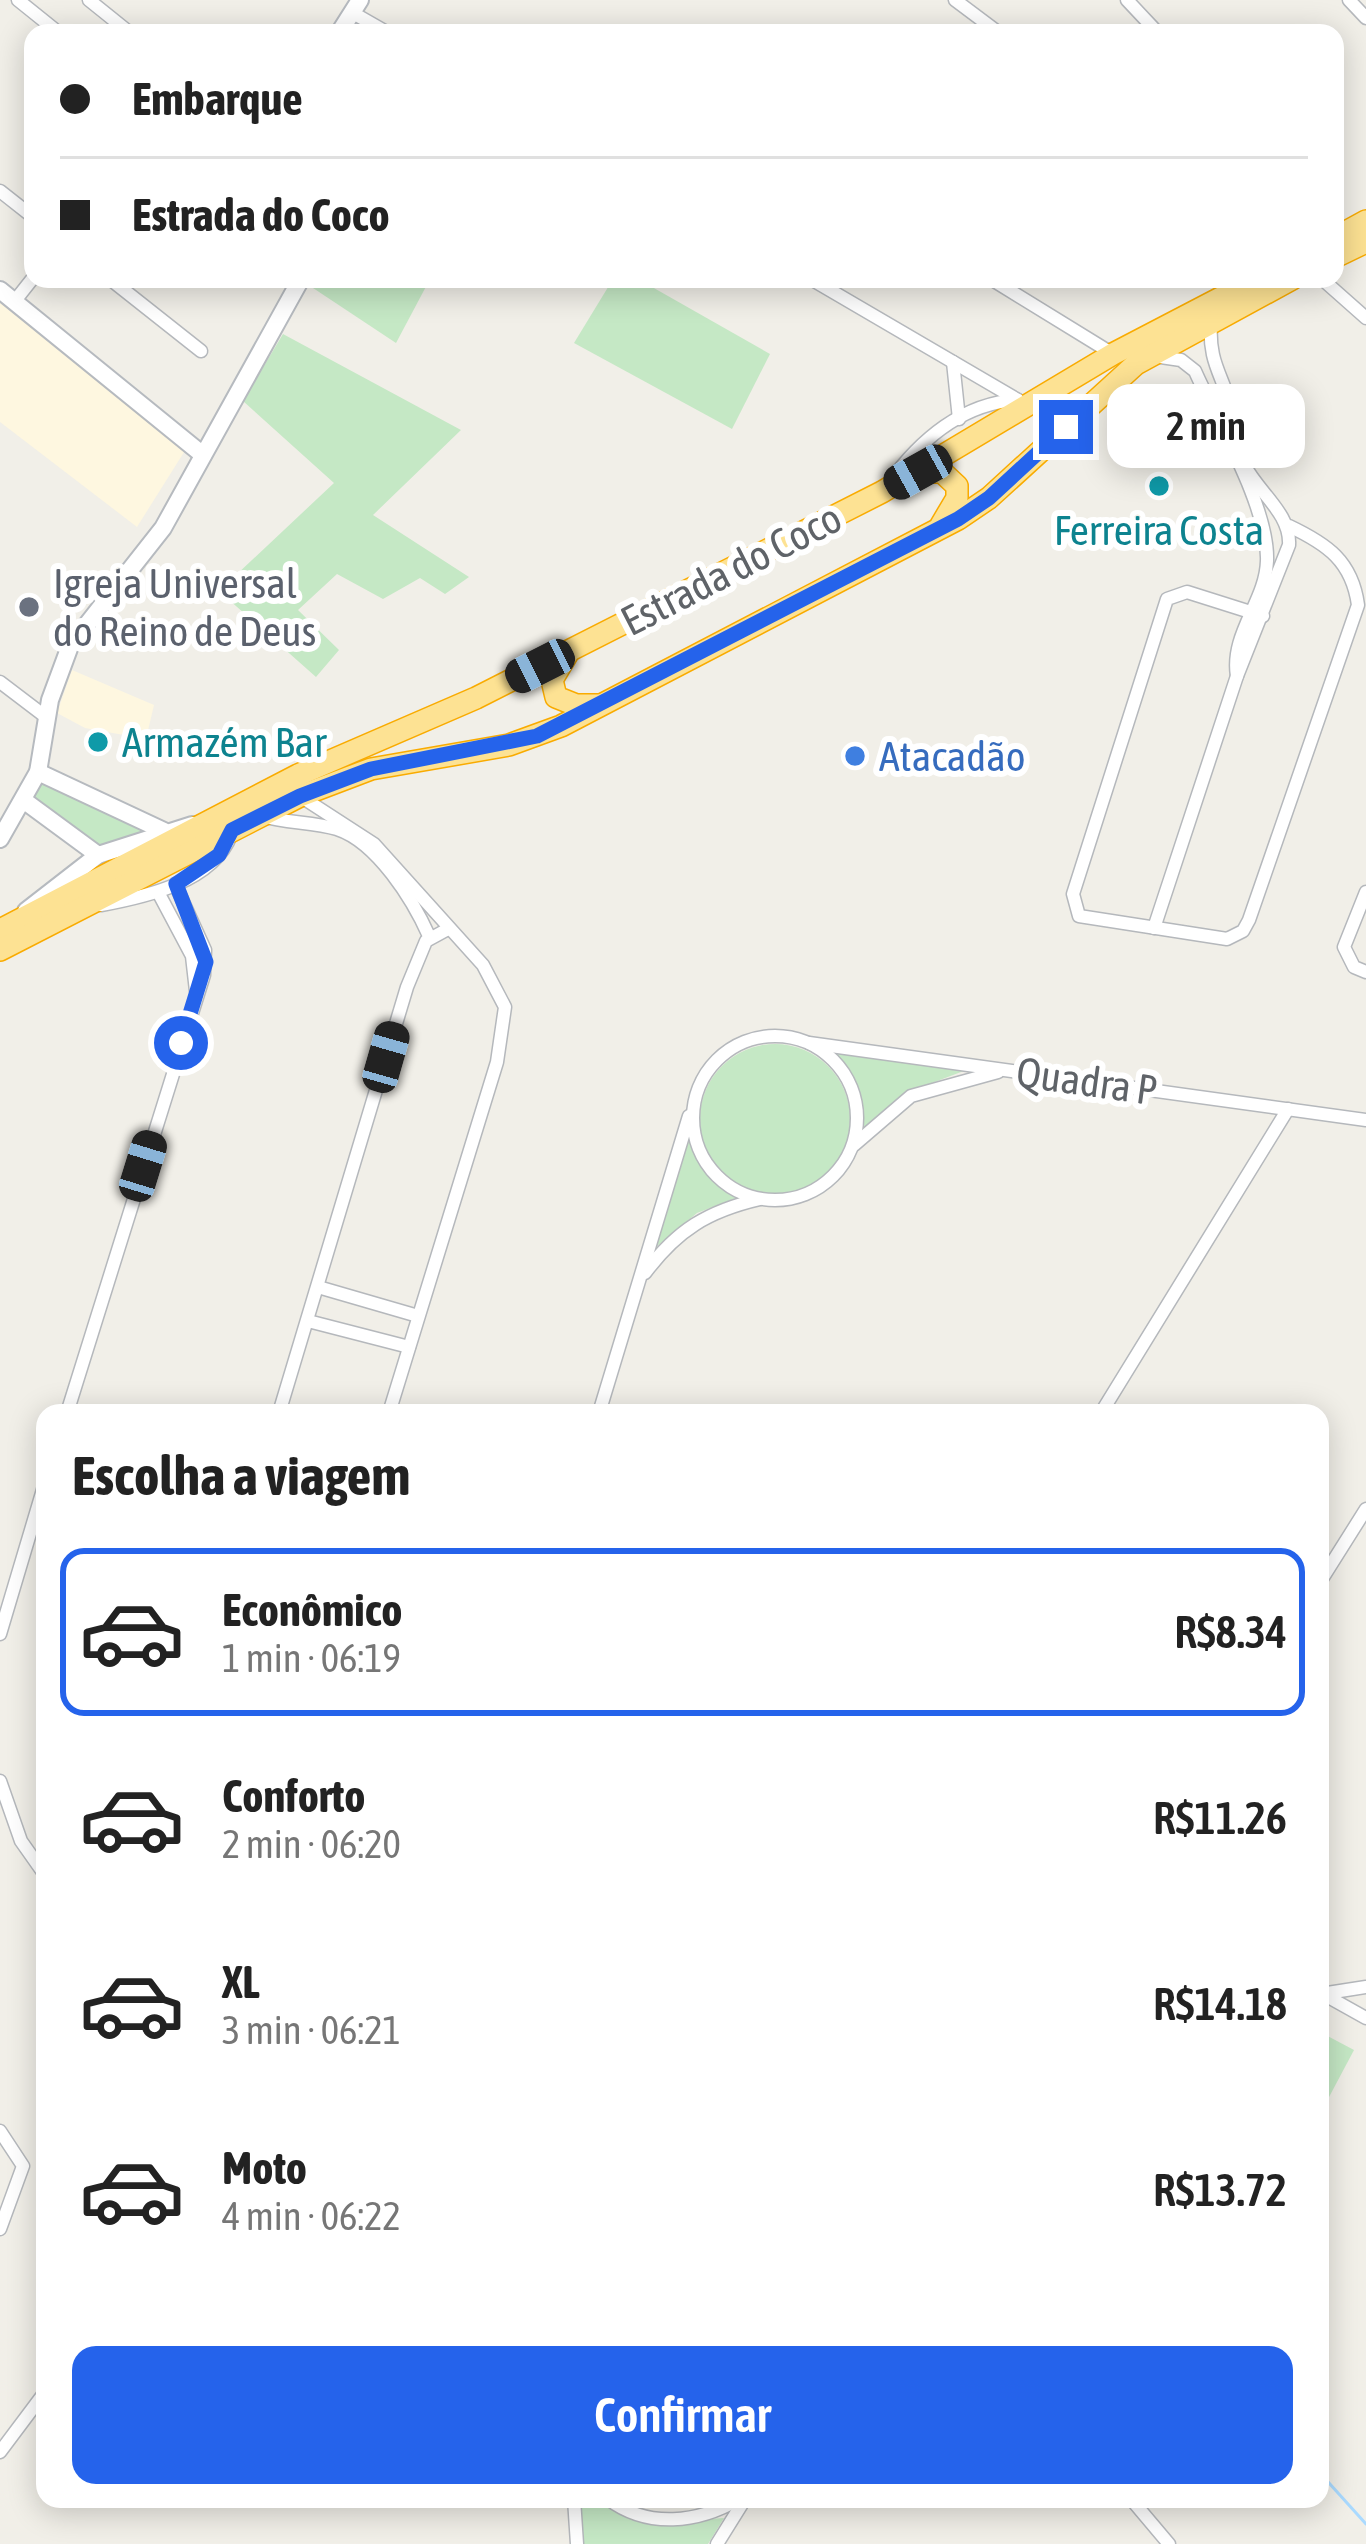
<!DOCTYPE html>
<html lang="pt">
<meta charset="utf-8">
<style>
:root{--surface:#fff;--page:#f6f6f6;--text:#222;--muted:#767676;--line:#e0e0e0;--accent:#2563eb}
body{margin:0;font-family:"Asap Condensed",sans-serif;background:var(--page);color:var(--text);height:100vh;display:flex;flex-direction:column;font-size:45px;white-space:nowrap}
*{box-sizing:border-box;margin:0}
p{font-size:39px;color:var(--muted)}
.icon{flex:none;width:66px;height:66px;fill:none;stroke:currentColor;stroke-width:2;stroke-linecap:round;stroke-linejoin:round}
.map{position:relative;flex:1;overflow:hidden}
.sheet{position:absolute;left:36px;top:1404px;width:1293px;height:1104px;display:flex;flex-direction:column;background:var(--surface);border-radius:24px;box-shadow:0 6px 30px #0003}
.sheet>*{flex:none}
.guide{position:absolute;left:24px;top:24px;width:1320px;height:264px;border-radius:24px;box-shadow:0 6px 30px #0003;display:grid;align-content:center;height:264px;padding:0 36px;background:var(--surface)}
.end{position:absolute;width:54px;height:54px;margin:-27px;border:15px solid #2563eb;background:#fff;box-shadow:0 0 0 6px #fff}
.from{border-radius:50%}
.bubble{position:absolute;height:84px;border-radius:24px;background:var(--surface);box-shadow:0 6px 30px #0003;font-size:39px;font-weight:600;line-height:84px;text-align:center}
.car{position:absolute;width:36px;height:72px;margin:-36px -18px;border-radius:15px;box-shadow:0 0 9px 3px #0007;background:linear-gradient(#222 24%,#8ab4d8 0 40%,#222 0 76%,#8ab4d8 0 86%,#222 0)}
.guide b{display:flex;align-items:center;gap:42px;height:114px;font-size:45px}
.guide b+b{border-top:3px solid var(--line)}
.guide i{width:30px;height:30px;background:var(--text)}
ul{padding:0;list-style:none}
li{display:flex;align-items:center;gap:36px;height:168px;margin:0 24px 18px;padding:0 12px;border:6px solid transparent;border-radius:24px}
li div{flex:1}
li b{display:block;font-size:45px}
li em{font-style:normal;font-weight:600}
li.active{border-color:var(--accent)}
li>.icon{width:108px;height:108px;stroke-width:1.5}
h2{padding:0 36px;font-size:54px;line-height:144px}
.primary-button{display:flex;gap:24px;margin-top:auto;padding:24px 36px}
.primary-button a{flex:1;height:138px;border-radius:24px;background:var(--accent);color:#fff;font-size:48px;font-weight:600;line-height:138px;text-align:center}
.map>svg:first-child{display:block}
.commercial{fill:#fef7e0}
.green{fill:#c5e8c5}
.lines{fill:none;stroke-linecap:round;stroke-linejoin:round}
.stream{stroke:#aadaff;stroke-width:3}
.street-casing{stroke:#b5b8bc;stroke-width:15}
.secondary-casing{stroke:#b6babf;stroke-width:20}
.highway-casing{stroke:#f9ab00;stroke-width:24}
.street{stroke:#fff;stroke-width:12}
.secondary{stroke:#fff;stroke-width:16}
.highway{stroke:#fde293;stroke-width:21}
.route{stroke:#2563eb;stroke-width:15}
.culture-dot{fill:#0f9aa8;stroke:#fff;stroke-width:4.5}
.worship-dot{fill:#6b7280;stroke:#fff;stroke-width:4.5}
.shop-dot{fill:#3f7fe0;stroke:#fff;stroke-width:4.5}
.labels{text-anchor:middle;stroke-width:12;stroke-linejoin:round;paint-order:stroke}
.culture-label{font-size:42px;fill:#0d838f;stroke:#fff}
.street-label{font-size:42px;fill:#5f6368;stroke:#fff}
.worship-label{font-size:42px;fill:#5b616d;stroke:#fff;text-anchor:start}
.shop-label{font-size:42px;fill:#366cbe;stroke:#fff;text-anchor:start}
</style>
<div class="map">
<svg width="1366" height="2544" viewBox="0 0 1366 2544">
<rect width="100%" height="100%" fill="#f1efe8"/>
<g class="commercial">
<path d="M0 300 186 449 137 527 0 422Z"/>
<path d="M72 670 154 705 146 739 85 728 57 713Z"/>
</g>
<g class="green">
<path d="M312 279H430L396 343 310 286Z"/>
<path d="M613 279H638L770 354 732 429 574 343Z"/>
<path d="M283 334 461 430 373 515 469 577 445 594 420 578 383 599 337 574 298 610 339 650 316 677 219 591 334 483 243 401Z"/>
<path d="M41 777 143 825 142 832 99 848 31 800Z"/>
<circle cx="775" cy="1119" r="75"/>
<path d="M829 1049 969 1069 916 1089 861 1130 858 1089Z"/>
<path d="M690 1137 705 1171 739 1197 697 1213 656 1247Z"/>
<path d="M1320 2032 1354 2050 1320 2114Z"/>
<path d="M579 2499C605 2499 620 2516 644 2523 673 2531 697 2519 724 2518L708 2544H583Z"/>
</g>
<g class="lines">
<path class="stream" d="M1320 2473 1366 2524"/>
<g class="street-casing">
<g id="street">
<path d="M18 0 59 33"/>
<path d="M89 0 130 33"/>
<path d="M955 0 999 33"/>
<path d="M1127 0 1158 33"/>
<path d="M1349 0 1366 18"/>
<path d="M353 13 388 33"/>
<path d="M0 191 33 217"/>
<path d="M110 279 201 351"/>
<path d="M811 279 1018 400"/>
<path d="M991 279 1113 354"/>
<path d="M1322 279 1366 318"/>
<path d="M14 302 33 278"/>
<path d="M1154 356 1181 360 1195 371C1217 421 1269 507 1267 561 1266 601 1230 634 1237 676"/>
<path d="M953 362 959 419"/>
<path d="M889 483C920 440 963 403 1018 400"/>
<path d="M1263 616 1187 592 1167 599 1073 894 1079 916 1227 939 1243 931 1249 920 1358 605C1352 561 1327 544 1289 526"/>
<path d="M0 682 46 717"/>
<path d="M300 796 374 844 483 965 505 1007 497 1062 389 1413"/>
<path d="M262 816C286 823 313 822 337 829 377 842 413 900 429 936"/>
<path d="M158 892 192 956 196 991"/>
<path d="M1366 892 1344 947 1354 967 1366 972"/>
<path d="M101 905C145 897 213 882 231 835"/>
<path d="M1154 928 1237 676 1289 545C1291 514 1259 493 1245 466 1236 447 1236 431 1232 411 1223 374 1208 364 1211 321"/>
<circle cx="775" cy="1118" r="82"/>
<path d="M809 1043 1366 1120"/>
<path d="M854 1145 911 1096 998 1072"/>
<path d="M645 1273C677 1230 708 1211 760 1199"/>
<path d="M318 1287 418 1316"/>
<path d="M308 1321 409 1347"/>
<path d="M67 1413 204 975 205 950 175 884"/>
<path d="M279 1413 407 987 426 941 448 929"/>
<path d="M599 1413 689 1116"/>
<path d="M1101 1413 1288 1109"/>
<path d="M1320 1582 1366 1509"/>
<path d="M0 1634 45 1483"/>
<path d="M0 1781 21 1841 45 1875"/>
<path d="M1321 1994 1366 1987"/>
<path d="M1323 1994 1366 2018"/>
<path d="M0 2131 23 2166 0 2229"/>
<path d="M0 2452 45 2392"/>
<path d="M574 2499 577 2544"/>
<path d="M608 2499C648 2529 698 2523 739 2499"/>
<path d="M1131 2499 1169 2544"/>
<path d="M717 2544 745 2499"/>
</g>
</g>
<g class="secondary-casing">
<g id="secondary">
<path d="M339 33 360 0"/>
<path d="M0 290 203 455"/>
<path d="M38 772 164 831"/>
<path d="M26 802 98 855"/>
<path d="M0 839 38 772 50 700 70 646 163 528 301 279"/>
<path d="M26 911 98 855 192 825"/>
</g>
</g>
<g class="highway-casing">
<g id="highway">
<path d="M1335 238 1366 221"/>
<path d="M1335 257 1366 242"/>
<path d="M919 472H942L957 486V498L941 525"/>
<path d="M568 653 552 680 556 697 576 705H599"/>
<path d="M0 930 298 775 476 698 882 492 1113 354 1257 279"/>
<path d="M0 950 300 796 371 769 509 745 561 726 958 519 989 498 1136 364 1292 279"/>
</g>
</g>
<use href="#street" class="street"/>
<use href="#secondary" class="secondary"/>
<use href="#highway" class="highway"/>
</g>
<g class="lines">
<path class="route" d="M181 1043 206 962 176 884 219 855 232 830 300 796 371 769 537 736 958 519 989 498 1066 427"/>
</g>
<g class="culture-dot">
<circle cx="1159" cy="486" r="12"/>
<circle cx="98" cy="742" r="12"/>
</g>
<circle class="worship-dot" cx="29" cy="607" r="12"/>
<circle class="shop-dot" cx="855" cy="756" r="12"/>
<g class="labels">
<g class="culture-label">
<text x="1159" y="545">Ferreira Costa</text>
<text x="122" y="757" text-anchor="start">Armazém Bar</text>
</g>
<g class="street-label">
<text transform="translate(731 569) rotate(-27)" y="15">Estrada do Coco</text>
<text transform="translate(1087 1081) rotate(8)" y="15">Quadra P</text>
</g>
<g class="worship-label">
<text x="53" y="598">Igreja Universal<tspan x="53" dy="48">do Reino de Deus</tspan></text>
</g>
<g class="shop-label">
<text x="879" y="771">Atacadão</text>
</g>
</g>
</svg>
<i class="end from" style="left:181px;top:1043px"></i>
<i class="end" style="left:1066px;top:427px"></i>
<div class="bubble" style="left:1107px;top:384px;width:198px">2 min</div>
<i class="car" style="left:918px;top:472px;rotate:241deg"></i>
<i class="car" style="left:540px;top:666px;rotate:243deg"></i>
<i class="car" style="left:386px;top:1057px;rotate:16deg"></i>
<i class="car" style="left:143px;top:1166px;rotate:17deg"></i>
<div class="guide">
<b><i class="from"></i>Embarque</b>
<b><i></i>Estrada do Coco</b>
</div>
<section class="sheet">
<h2>Escolha a viagem</h2>
<ul>
<li class="active"><svg class="icon" aria-label="car" viewBox="0 0 24 24"><path d="M5 17H2v-5l4-1 3-4h7l3 4 3 1v5h-3M9 17h6M6 11h13"/><circle cx="7" cy="17" r="2"/><circle cx="17" cy="17" r="2"/></svg><div><b>Econômico</b><p>1 min · 06:19</p></div><em>R$8.34</em></li>
<li><svg class="icon" aria-label="car" viewBox="0 0 24 24"><path d="M5 17H2v-5l4-1 3-4h7l3 4 3 1v5h-3M9 17h6M6 11h13"/><circle cx="7" cy="17" r="2"/><circle cx="17" cy="17" r="2"/></svg><div><b>Conforto</b><p>2 min · 06:20</p></div><em>R$11.26</em></li>
<li><svg class="icon" aria-label="car" viewBox="0 0 24 24"><path d="M5 17H2v-5l4-1 3-4h7l3 4 3 1v5h-3M9 17h6M6 11h13"/><circle cx="7" cy="17" r="2"/><circle cx="17" cy="17" r="2"/></svg><div><b>XL</b><p>3 min · 06:21</p></div><em>R$14.18</em></li>
<li><svg class="icon" aria-label="car" viewBox="0 0 24 24"><path d="M5 17H2v-5l4-1 3-4h7l3 4 3 1v5h-3M9 17h6M6 11h13"/><circle cx="7" cy="17" r="2"/><circle cx="17" cy="17" r="2"/></svg><div><b>Moto</b><p>4 min · 06:22</p></div><em>R$13.72</em></li>
</ul>
<div class="primary-button"><a>Confirmar</a></div>
</section>
</div>
